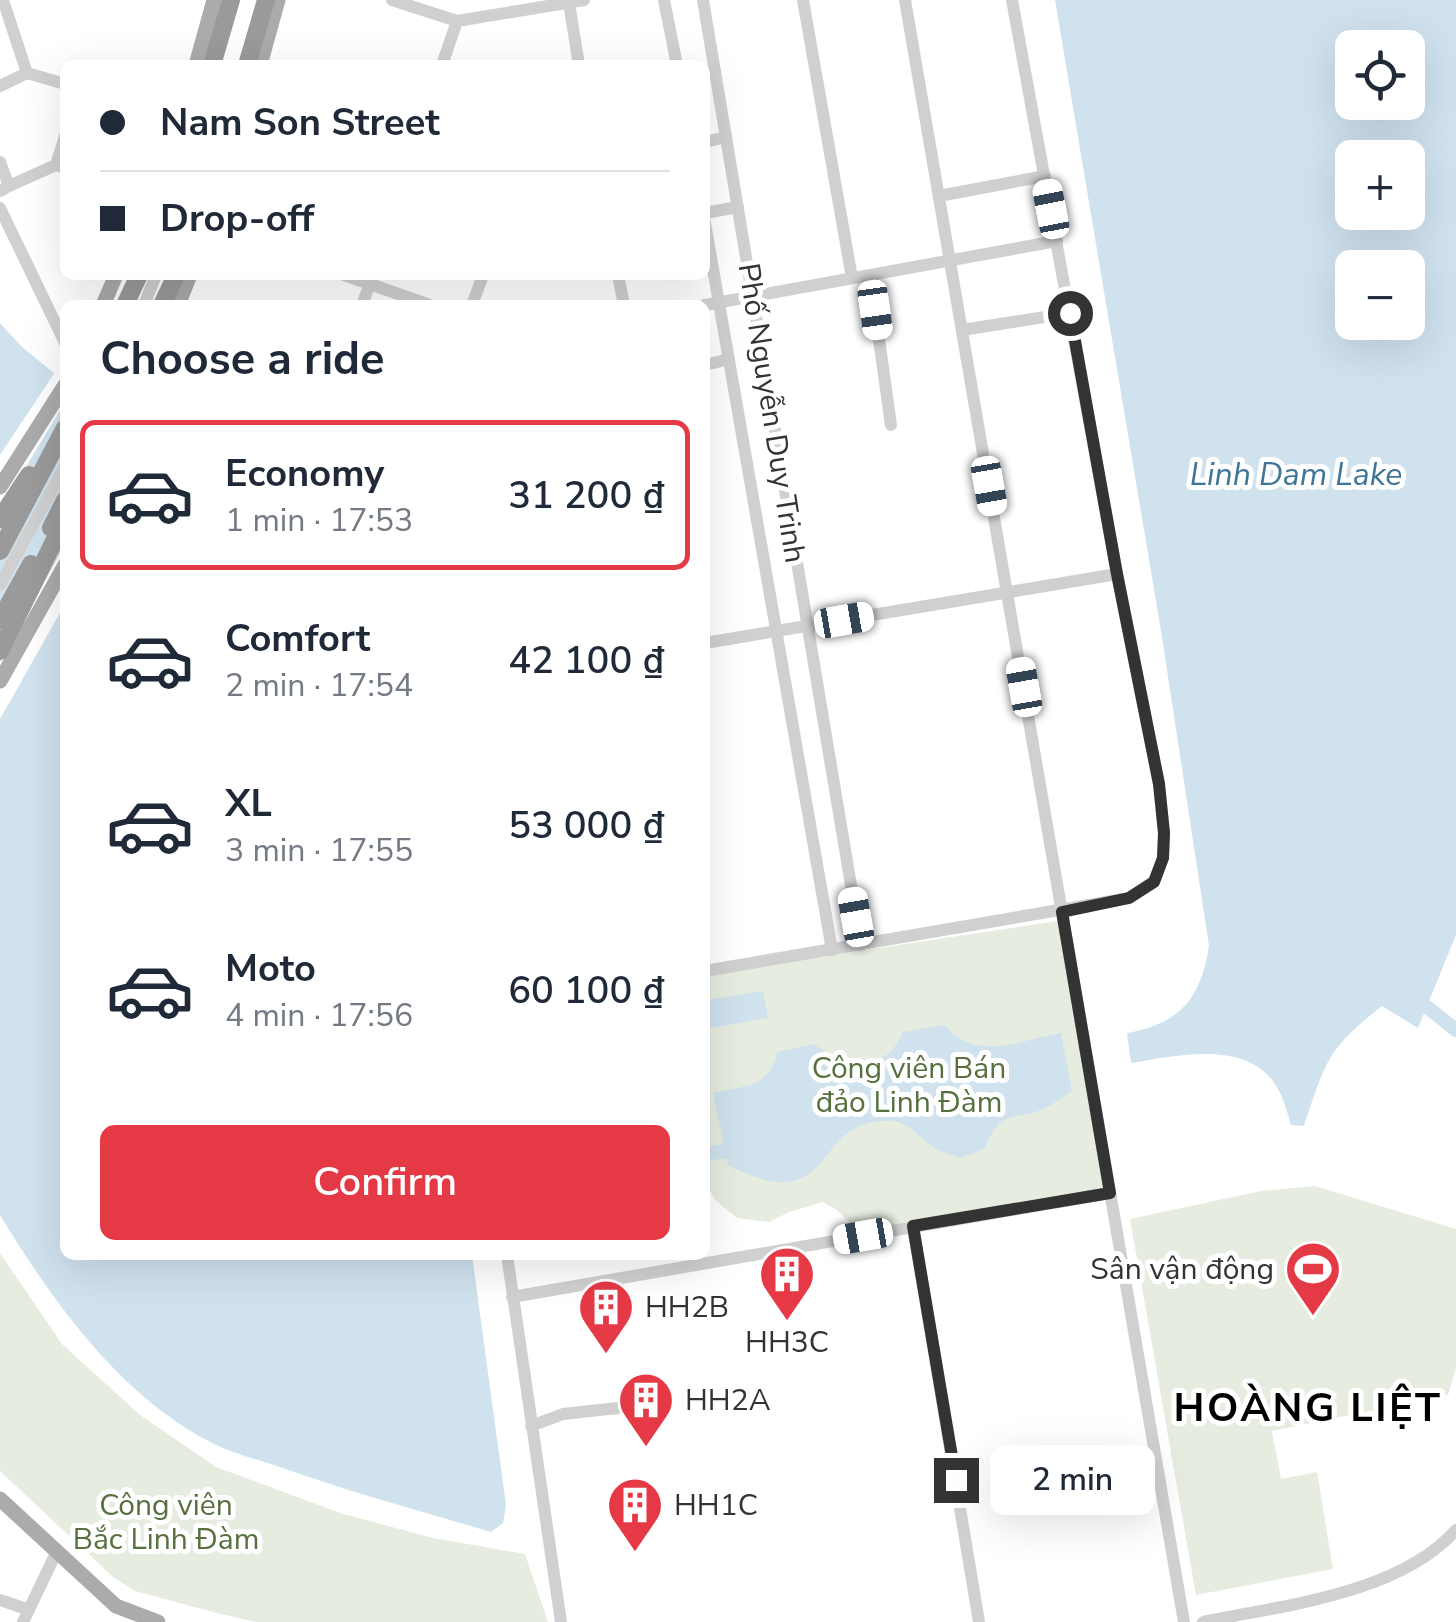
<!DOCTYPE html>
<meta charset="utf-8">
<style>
:root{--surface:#fff;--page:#f6f6f7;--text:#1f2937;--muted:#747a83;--line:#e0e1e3;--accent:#e63946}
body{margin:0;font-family:"Nunito Sans",sans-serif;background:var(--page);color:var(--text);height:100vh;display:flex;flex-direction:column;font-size:38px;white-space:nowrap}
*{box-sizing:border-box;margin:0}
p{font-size:32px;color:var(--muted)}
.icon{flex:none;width:55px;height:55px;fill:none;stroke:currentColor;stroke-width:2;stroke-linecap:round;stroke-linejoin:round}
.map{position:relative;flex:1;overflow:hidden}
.panel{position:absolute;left:60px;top:300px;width:650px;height:960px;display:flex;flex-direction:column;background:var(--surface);border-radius:15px;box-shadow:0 10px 40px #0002}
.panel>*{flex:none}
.hud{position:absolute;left:60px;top:60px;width:650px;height:220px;border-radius:15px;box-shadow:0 10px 40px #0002;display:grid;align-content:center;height:220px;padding:0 40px;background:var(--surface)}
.fabs{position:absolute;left:1335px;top:30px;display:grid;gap:20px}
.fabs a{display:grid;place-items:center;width:90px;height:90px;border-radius:15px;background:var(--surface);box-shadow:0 10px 40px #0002;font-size:50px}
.end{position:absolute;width:45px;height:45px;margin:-22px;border:12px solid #333;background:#fff;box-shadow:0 0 0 5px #fff}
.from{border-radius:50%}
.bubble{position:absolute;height:70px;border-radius:15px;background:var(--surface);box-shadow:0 10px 40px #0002;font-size:32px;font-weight:600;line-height:70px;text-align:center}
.car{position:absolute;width:30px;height:60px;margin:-30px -15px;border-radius:12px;box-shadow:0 0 8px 2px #0007;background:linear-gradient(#fff 24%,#345 0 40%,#fff 0 76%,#345 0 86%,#fff 0)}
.hud b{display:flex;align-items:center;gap:35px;height:95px;font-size:38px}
.hud b+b{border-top:2px solid var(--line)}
.hud i{width:25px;height:25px;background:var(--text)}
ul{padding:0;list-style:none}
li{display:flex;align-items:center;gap:30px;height:150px;margin:0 20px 15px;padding:0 20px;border:5px solid transparent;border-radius:15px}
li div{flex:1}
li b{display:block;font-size:38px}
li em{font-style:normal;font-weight:600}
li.active{border-color:var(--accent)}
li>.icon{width:90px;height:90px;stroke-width:1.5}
h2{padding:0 40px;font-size:45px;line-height:120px}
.cta{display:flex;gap:20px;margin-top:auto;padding:20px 40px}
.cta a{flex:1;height:115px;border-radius:15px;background:var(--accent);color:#fff;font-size:40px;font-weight:600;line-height:115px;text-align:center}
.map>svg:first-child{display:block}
.green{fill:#e6ecdf}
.water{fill:#cfe2ee;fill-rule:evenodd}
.pier{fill:#fff}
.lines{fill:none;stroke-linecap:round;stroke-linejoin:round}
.canal{stroke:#cfe2ee;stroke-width:14}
.minor{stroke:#d0d0d0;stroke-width:12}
.major{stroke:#ababab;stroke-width:15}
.highway{stroke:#9a9a9a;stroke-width:18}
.route{stroke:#333;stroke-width:12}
.labels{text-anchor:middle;stroke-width:10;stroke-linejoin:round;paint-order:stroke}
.street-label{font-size:30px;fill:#333;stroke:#fff}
.park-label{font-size:30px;fill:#56703f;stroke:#fff}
.poi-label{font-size:30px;fill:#333;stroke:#fff;text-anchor:start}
.water-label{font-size:32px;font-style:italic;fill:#3f7597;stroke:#fff}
.district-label{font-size:40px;font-weight:bold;letter-spacing:2.5px;fill:#000;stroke:#fff}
</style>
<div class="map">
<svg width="1456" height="1622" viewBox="0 0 1456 1622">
<rect width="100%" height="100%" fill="#fff"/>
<g class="green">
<path d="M1064 920 1110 1193 863 1236 837 1210 823 1202 789 1212 769 1222 737 1218 715 1200 705 1182V974Z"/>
<path d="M1315 1186 1456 1229V1368L1448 1395 1272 1431 1281 1479 1317 1472 1333 1569 1196 1595 1130 1219 1261 1191Z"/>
<path d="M0 1253 62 1344 140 1415 216 1467 340 1513 433 1538 525 1554 548 1622H255L213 1612 135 1591 113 1577 0 1471Z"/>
</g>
<g class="water">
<path d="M1055 0H1456V935L1418 1028 1382 1006C1327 1049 1326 1061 1304 1126L1291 1125C1288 1115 1285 1104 1281 1095 1256 1037 1179 1055 1131 1063L1127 1033C1179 1024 1201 999 1209 946L1162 637ZM1352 48H1408V102H1352ZM1352 158H1408V212H1352ZM1352 268H1408V322H1352Z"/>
<path d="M0 323 22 347 65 382V1255H472L506 1505 503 1523 491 1532C420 1511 350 1492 280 1467 259 1460 236 1454 216 1445 121 1398 53 1302 0 1215Z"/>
<path d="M763 991 768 1018 705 1029V1000Z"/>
<path d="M944 1025C977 1062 1018 1041 1061 1033L1072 1091C1061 1098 1047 1109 1035 1112 1000 1121 1002 1113 984 1149L960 1158C953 1155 945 1153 938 1150 923 1142 911 1123 893 1121 809 1115 840 1223 728 1165L713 1093C744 1086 770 1088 777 1052L814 1044 848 1069C876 1064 892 1058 903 1032Z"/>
</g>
<g class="pier">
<path d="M57 369 65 375V402L0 510V455Z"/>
<path d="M65 544V604L0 719V663Z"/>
</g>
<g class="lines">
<g class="canal">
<path d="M1427 1007 1456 1030"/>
<path d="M705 1154 725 1151"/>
</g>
<g class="minor">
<path d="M3 0 27 73 65 84"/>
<path d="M392 0 457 21 584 0"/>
<path d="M664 0 677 65"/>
<path d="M703 0 861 945"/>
<path d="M803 0 852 278"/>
<path d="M905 0 1184 1622"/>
<path d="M569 3 579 65"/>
<path d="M442 65 457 21"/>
<path d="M0 86 27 73"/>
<path d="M705 142 726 137"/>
<path d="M0 162 9 186 0 191"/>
<path d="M56 165 65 136"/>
<path d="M9 186 56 165 65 168"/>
<path d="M939 196 1045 176"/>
<path d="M0 208 65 343"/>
<path d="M705 213 738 207"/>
<path d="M705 223 832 950"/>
<path d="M344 275 430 305"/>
<path d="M618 275 624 305"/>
<path d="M870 275 891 425"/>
<path d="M144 305 156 275"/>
<path d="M362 305 373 275"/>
<path d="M472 305 483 275"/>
<path d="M705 305 1057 241"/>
<path d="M962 330 1070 313"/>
<path d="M705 365 729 359"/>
<path d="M0 585 65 466"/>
<path d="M705 643 1117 574"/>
<path d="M705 971 1129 898 1154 881 1163 858 1164 833 1159 784 1117 574 1012 0"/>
<path d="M913 1227 979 1622"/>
<path d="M507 1255 561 1622"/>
<path d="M512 1297 1110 1193"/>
<path d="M531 1426 563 1414 645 1405"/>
<path d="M0 1600 29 1610"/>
<path d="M23 1622 56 1553"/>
<path d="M1203 1622C1284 1605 1399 1594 1456 1530"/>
</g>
<g class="major">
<path d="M196 65 214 0"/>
<path d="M260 65 278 0"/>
<path d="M103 305 116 275"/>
<path d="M178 305 190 275"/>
<path d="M0 487 65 385"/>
<path d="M0 681 65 565"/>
<path d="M0 1499 116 1606 158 1622"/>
</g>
<g class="highway">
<path d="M212 65 231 0"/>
<path d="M247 65 266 0"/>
<path d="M125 305 139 275"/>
<path d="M162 305 176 275"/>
<path d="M0 519 29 475"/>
<path d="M51 528 65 500"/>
<path d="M0 551 65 428"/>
<path d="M0 620 31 564"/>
<path d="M0 651 65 519"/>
</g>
</g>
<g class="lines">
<path class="route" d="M956 1480 913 1226 1110 1193 1062 912 1129 898 1154 882 1163 858 1164 833 1159 784 1117 574 1070 313"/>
</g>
<defs>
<g id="stadium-pin" transform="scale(2.875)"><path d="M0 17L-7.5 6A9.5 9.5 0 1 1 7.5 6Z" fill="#e63946" stroke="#fff"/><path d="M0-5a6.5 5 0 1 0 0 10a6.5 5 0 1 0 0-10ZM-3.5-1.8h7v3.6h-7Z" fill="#fff"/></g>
<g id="building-pin" transform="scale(2.875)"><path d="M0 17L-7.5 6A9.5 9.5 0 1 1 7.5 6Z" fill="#e63946" stroke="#fff"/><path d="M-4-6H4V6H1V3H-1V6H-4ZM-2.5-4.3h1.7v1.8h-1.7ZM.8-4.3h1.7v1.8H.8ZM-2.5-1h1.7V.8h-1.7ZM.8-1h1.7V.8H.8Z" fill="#fff"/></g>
</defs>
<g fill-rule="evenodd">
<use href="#stadium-pin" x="1313" y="1269"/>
<use href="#building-pin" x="787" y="1274"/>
<use href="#building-pin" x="606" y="1307"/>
<use href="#building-pin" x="646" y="1400"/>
<use href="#building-pin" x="635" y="1505"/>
</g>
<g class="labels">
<g class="street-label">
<text transform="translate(772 413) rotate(81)" y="10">Phố Nguyễn Duy Trinh</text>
</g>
<g class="park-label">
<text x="909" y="1078">Công viên Bán<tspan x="909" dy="34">đảo Linh Đàm</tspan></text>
<text x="166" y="1515">Công viên<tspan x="166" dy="34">Bắc Linh Đàm</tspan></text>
</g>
<g class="poi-label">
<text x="1274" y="1279" text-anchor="end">Sân vận động</text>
<text x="645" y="1317">HH2B</text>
<text x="787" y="1352" text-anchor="middle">HH3C</text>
<text x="685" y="1410">HH2A</text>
<text x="674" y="1515">HH1C</text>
</g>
<g class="water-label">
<text x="1296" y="485">Linh Dam Lake</text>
</g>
<g class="district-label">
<text x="1308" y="1421">HOÀNG LIỆT</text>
</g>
</g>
</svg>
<div class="fabs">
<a><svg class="icon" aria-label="locate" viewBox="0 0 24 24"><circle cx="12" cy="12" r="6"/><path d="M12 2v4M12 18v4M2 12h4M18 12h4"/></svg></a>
<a>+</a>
<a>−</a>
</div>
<i class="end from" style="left:1070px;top:313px"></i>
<i class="end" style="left:956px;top:1480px"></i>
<div class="bubble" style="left:990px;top:1445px;width:165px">2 min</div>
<i class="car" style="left:1051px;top:209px;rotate:349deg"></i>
<i class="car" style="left:875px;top:310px;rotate:172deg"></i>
<i class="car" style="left:989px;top:486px;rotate:170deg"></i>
<i class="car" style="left:844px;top:620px;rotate:80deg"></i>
<i class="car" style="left:1024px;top:687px;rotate:350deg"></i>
<i class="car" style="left:856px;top:917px;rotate:350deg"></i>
<i class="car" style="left:863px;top:1236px;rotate:260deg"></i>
<div class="hud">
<b><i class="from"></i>Nam Son Street</b>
<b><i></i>Drop-off</b>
</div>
<section class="panel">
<h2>Choose a ride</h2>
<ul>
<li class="active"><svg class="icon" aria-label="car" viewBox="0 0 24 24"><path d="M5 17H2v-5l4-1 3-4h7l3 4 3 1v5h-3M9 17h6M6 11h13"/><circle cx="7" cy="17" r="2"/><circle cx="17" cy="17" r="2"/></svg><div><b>Economy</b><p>1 min · 17:53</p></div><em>31 200 ₫</em></li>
<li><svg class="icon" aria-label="car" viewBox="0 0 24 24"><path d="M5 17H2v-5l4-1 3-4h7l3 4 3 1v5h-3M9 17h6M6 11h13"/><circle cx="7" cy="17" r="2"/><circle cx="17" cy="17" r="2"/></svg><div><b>Comfort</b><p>2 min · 17:54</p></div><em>42 100 ₫</em></li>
<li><svg class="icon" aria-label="car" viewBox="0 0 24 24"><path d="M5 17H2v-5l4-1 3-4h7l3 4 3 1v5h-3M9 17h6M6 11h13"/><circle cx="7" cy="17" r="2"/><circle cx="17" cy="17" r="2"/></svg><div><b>XL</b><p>3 min · 17:55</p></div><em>53 000 ₫</em></li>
<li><svg class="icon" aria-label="car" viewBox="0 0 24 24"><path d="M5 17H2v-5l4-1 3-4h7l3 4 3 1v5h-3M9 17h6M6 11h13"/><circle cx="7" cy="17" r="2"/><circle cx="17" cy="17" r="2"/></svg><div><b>Moto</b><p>4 min · 17:56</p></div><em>60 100 ₫</em></li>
</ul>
<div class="cta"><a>Confirm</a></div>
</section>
</div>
